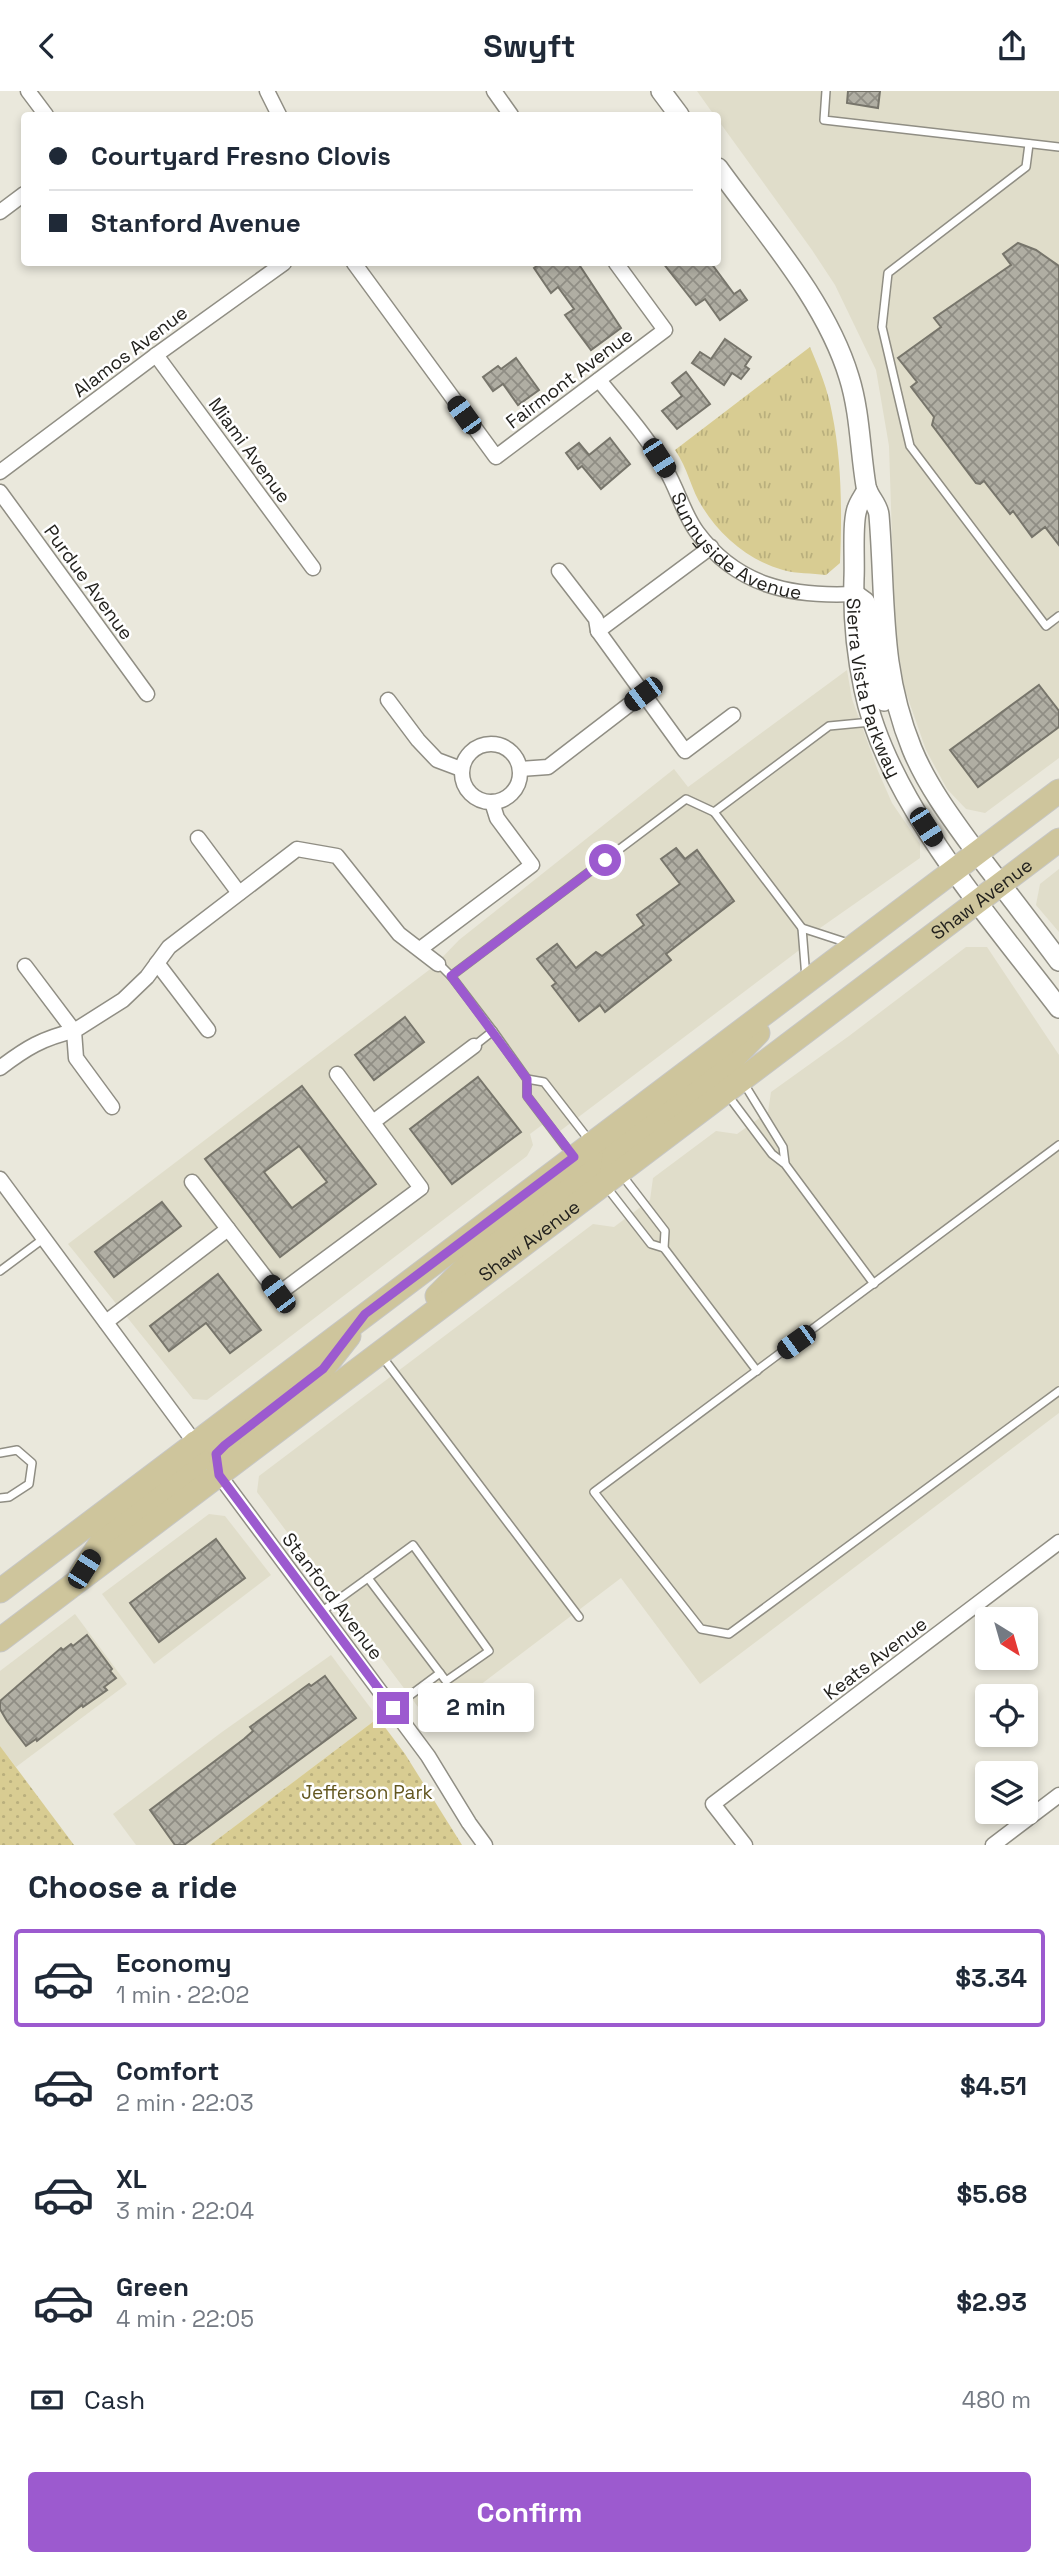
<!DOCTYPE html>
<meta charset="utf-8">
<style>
:root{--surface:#fff;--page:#f2f2f3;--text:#1f2937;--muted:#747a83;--line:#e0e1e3;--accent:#9c5acf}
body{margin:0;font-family:"Space Grotesk",sans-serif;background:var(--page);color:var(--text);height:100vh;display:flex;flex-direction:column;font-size:26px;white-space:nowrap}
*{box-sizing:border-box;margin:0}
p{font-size:23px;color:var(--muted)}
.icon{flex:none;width:38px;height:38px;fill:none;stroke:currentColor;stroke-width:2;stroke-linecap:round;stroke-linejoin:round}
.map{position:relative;height:1754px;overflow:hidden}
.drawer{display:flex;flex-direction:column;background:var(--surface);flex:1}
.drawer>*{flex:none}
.top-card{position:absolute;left:21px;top:21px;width:700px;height:154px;border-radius:7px;box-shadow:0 4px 10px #0003;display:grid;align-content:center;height:154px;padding:0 28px;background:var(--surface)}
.needle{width:46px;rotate:143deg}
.controls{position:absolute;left:975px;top:1516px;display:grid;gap:14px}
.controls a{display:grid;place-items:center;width:63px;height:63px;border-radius:7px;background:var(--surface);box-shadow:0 4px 10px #0003;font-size:35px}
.end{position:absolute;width:32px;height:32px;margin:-16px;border:9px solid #9c5acf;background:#fff;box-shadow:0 0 0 4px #fff}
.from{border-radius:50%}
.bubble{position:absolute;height:49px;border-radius:7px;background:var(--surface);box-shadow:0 4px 10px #0003;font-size:23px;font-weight:800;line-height:49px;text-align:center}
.car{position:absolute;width:21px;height:42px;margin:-21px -10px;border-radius:9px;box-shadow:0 0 5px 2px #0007;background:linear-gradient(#222 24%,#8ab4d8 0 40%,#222 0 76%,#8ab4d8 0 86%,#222 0)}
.top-card b{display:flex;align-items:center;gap:24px;height:66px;font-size:26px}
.top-card b+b{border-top:2px solid var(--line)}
.top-card i{width:18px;height:18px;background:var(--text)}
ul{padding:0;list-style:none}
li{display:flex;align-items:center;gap:21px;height:98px;margin:0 14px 10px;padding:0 14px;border:4px solid transparent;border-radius:7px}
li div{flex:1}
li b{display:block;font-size:26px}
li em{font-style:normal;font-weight:800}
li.on{border-color:var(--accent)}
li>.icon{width:63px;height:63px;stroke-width:1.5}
h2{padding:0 28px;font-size:32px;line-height:84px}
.pay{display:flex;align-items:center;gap:18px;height:77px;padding:0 28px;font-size:26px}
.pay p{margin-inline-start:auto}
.button{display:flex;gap:14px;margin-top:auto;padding:14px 28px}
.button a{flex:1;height:80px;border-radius:7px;background:var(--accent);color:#fff;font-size:28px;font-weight:800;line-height:80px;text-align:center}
header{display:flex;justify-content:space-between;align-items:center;height:91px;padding:0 28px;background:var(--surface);font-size:32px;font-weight:800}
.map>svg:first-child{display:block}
.built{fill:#e0ddca}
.grass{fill:url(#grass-tufts)}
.park{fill:url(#park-dots)}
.building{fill:url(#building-cross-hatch);stroke:#77756b;stroke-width:2;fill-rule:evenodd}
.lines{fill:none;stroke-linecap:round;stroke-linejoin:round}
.service-casing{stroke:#908e84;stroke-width:10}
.minor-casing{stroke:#908e84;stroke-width:17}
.secondary-casing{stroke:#908e84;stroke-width:22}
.primary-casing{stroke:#c6c6c4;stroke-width:25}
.service{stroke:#fff;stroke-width:7}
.minor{stroke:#fff;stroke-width:14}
.secondary{stroke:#fff;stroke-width:19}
.primary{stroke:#cec59c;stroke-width:23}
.route{stroke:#9c5acf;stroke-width:9}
.labels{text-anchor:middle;stroke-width:5;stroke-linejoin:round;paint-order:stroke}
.street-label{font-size:19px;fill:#23221e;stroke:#fff}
.park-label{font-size:19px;fill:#635720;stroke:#fff}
</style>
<header><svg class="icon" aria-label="back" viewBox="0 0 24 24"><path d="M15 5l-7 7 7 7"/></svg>Swyft<svg class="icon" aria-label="share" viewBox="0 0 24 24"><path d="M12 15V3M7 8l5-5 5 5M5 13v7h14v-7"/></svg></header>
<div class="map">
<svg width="1059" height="1754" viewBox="0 0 1059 1754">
<defs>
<pattern id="grass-tufts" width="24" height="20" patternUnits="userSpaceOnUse" patternTransform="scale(1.75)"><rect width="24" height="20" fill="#d8cc92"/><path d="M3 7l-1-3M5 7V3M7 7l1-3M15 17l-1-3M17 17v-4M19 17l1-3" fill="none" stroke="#b9af7d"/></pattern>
<pattern id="park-dots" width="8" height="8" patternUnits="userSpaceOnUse" patternTransform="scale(1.75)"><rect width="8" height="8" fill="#d8cc92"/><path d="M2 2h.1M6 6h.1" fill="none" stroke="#b9af7d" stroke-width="1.8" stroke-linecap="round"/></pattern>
<pattern id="building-cross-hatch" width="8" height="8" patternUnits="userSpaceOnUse" patternTransform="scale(1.75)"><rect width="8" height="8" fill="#b0aea3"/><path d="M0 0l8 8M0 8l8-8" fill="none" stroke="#8f8d84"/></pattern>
</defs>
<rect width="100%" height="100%" fill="#eae8dc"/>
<g class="built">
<path d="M697 0H1059V667L985 722 966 718 947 698 926 659 904 596 895 536 889 355 876 279 835 194 812 159 718 29V24H714Z"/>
<path d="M847 579 852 608 878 680 892 712 920 753V767L803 849 806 854 560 1040 550 1028 530 1043 533 1054 527 1065 207 1309 193 1308 68 1153 433 876 459 849 674 678 688 696Z"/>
<path d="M1059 778V841L1036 814 1040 793Z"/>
<path d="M966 856H987L1059 964V1322L700 1593 621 1487 430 1632 257 1401 259 1385 593 1133 614 1136 650 1109 653 1087 716 1040 737 1043 768 1021 771 1001 849 945Z"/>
<path d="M209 1423 225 1425 271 1484 154 1573 102 1503Z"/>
<path d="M75 1523 127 1593 16 1676 0 1655V1580Z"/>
<path d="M331 1564 378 1627 210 1754H136L113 1723 222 1641Z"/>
</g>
<path class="grass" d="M810 256C819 277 828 299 832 322 842 370 842 423 840 472L826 484C812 482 796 483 783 479 750 470 721 446 703 417 691 399 688 377 675 359Z"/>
<g class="park">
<path d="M378 1627 405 1663 462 1754H210Z"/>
<path d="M0 1655 74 1754H0Z"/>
</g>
<g class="building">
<path d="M848 0H880L878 17 847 12Z"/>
<path d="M1018 152 1036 159 1059 175V454L1045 436 1032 446 1013 420 1010 423 984 390 980 393 976 392 932 334 934 326 911 296 917 291 898 267 941 236 934 227 1011 174 1003 163Z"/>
<path d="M541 172H578L621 237 591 259 565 224 574 218 558 196 551 202 534 177Z"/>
<path d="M663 172H711L734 203 740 199 747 209 720 229 705 208 696 214Z"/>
<path d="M725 248 751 266 745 275 749 278 741 288 732 282 724 294 692 272 700 261 711 268Z"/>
<path d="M516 267 539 299 518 314 503 293 493 300 483 286 498 275 501 278Z"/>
<path d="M686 281 710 313 677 338 662 320 682 305 672 292Z"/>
<path d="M610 347 630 373 601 398 582 375 578 378 566 362 579 352 589 364Z"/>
<path d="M1039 594 1059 620V636L978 696 950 659Z"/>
<path d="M676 757 685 768 697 759 734 810 666 863 671 869 605 921 600 914 579 930 552 895 556 892 537 868 557 853 576 877 596 861 602 865 644 834 637 824 680 793 661 768Z"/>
<path d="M405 926 424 951 374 989 355 964Z"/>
<path d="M478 986 521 1041 452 1093 410 1038Z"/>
<path d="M302 995 376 1093 280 1166 205 1068ZM299 1055 327 1091 292 1117 264 1081Z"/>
<path d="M162 1111 181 1135 114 1186 95 1161Z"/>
<path d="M218 1183 261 1239 230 1262 206 1232 169 1260 150 1235Z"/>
<path d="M216 1448 245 1487 159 1551 130 1512Z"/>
<path d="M87 1544 112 1578 110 1580 116 1587 104 1596 107 1599 83 1616 82 1614 37 1650 36 1648 26 1655 7 1630 0 1618V1610L61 1557 63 1559 71 1553 73 1555Z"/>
<path d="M325 1585 356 1627 184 1754H175L150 1719 244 1648 253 1640 250 1636 309 1593 311 1595Z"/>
</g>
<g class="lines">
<g class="service-casing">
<g id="service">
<path d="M826 0 824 29 1059 56"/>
<path d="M1029 53 1026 76 888 182 882 236 910 355 1046 535 1059 525"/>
<path d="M714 721 802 837 806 887"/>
<path d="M802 837 848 852"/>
<path d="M439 873 451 885 493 940"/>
<path d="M451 885 686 708 714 721 829 635 871 631"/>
<path d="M474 955 493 940 527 988V1005L571 1063"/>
<path d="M527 988 544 991 589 1049"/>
<path d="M743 991 783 1056 785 1072"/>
<path d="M727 1003 772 1063 785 1073 874 1193"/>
<path d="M1059 1054 594 1401 701 1538 729 1543 1059 1300"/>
<path d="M622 1084 665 1140 664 1157"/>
<path d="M605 1094 651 1153 664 1157 757 1280"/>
<path d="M0 1180 43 1148"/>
<path d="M381 1264 579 1526"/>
<path d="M0 1362 17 1359 32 1372 29 1393 9 1406 0 1407"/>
<path d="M368 1487 413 1454 489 1560 446 1590 440 1582"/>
<path d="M321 1521 368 1487 440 1582 393 1617"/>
</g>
</g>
<g class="minor-casing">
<g id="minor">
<path d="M28 0 46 24"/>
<path d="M267 0 279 24"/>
<path d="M494 0 511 24"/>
<path d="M0 121 24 103"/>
<path d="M354 172 496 366 665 239 616 172"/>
<path d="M156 264 313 477"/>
<path id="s1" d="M599 289C622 318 648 346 666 379 678 399 683 422 697 441 737 495 791 506 854 503"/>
<path d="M0 381 156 264 284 172"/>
<path d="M0 401 147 603"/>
<path d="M559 480 596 528 598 540 711 456"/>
<path d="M598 540 685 660 733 624"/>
<path d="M388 609 418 649 437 669 461 678"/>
<circle cx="491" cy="682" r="29"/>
<path d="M520 678 548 676 643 603"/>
<path d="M198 747 239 802"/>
<path d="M420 858 532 774 497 727 492 711"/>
<path d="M157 872 208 939"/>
<path d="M0 977C26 957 43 947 74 940L25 875"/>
<path d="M112 1016 76 967 74 940 123 909 147 886 169 856 297 758 337 765 399 843 438 873"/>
<path d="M373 1031 474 955"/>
<path d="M0 1088 195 1352"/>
<path d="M192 1091 278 1203 421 1097 337 983"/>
<path d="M106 1231 228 1138"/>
<path d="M219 1384 428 1665 469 1732 485 1754"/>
<path d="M745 1754 713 1713 1059 1451"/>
<path d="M993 1754 1059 1704"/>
</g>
</g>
<g class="secondary-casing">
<g id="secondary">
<path d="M661 0 679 24"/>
<path d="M718 77C764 141 826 210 849 286 860 321 860 359 866 395 868 406 878 413 879 424 886 508 879 577 912 658 928 697 955 732 979 765 1006 800 1033 835 1059 870"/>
<path id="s2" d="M867 399C864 405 859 411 857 418 852 432 855 470 854 487 853 523 856 561 864 598 886 708 991 828 1059 917"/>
<path d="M854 503 865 511 868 518 874 575 884 610"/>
</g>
</g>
<g class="primary-casing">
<g id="primary">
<path d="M604 1093 603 1075 608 1065 724 977 758 942"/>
<path d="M437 1205 479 1163 583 1084 590 1073 592 1052"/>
<path d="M219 1384 217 1363 225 1354 323 1278 349 1245"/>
<path d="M81 1483 105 1445 193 1379 198 1370 195 1352"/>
<path d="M0 1500 1059 700"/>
<path id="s3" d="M0 1549 1059 749"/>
</g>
</g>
<use href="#service" class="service"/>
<use href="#minor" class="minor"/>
<use href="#secondary" class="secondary"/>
<use href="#primary" class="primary"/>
</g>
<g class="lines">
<path class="route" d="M393 1617 219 1384 216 1363 225 1354 323 1278 365 1223 574 1066 527 1005V988L451 885 605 769"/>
</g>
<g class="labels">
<g class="street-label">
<text transform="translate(130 260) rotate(-37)" y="7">Alamos Avenue</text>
<text transform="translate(569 287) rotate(-37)" y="7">Fairmont Avenue</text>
<text transform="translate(250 359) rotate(54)" y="7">Miami Avenue</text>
<text dy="7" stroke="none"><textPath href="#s1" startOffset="222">Sunnyside Avenue</textPath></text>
<text transform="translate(89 491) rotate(54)" y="7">Purdue Avenue</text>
<text dy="7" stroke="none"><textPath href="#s2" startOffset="203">Sierra Vista Parkway</textPath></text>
<text dy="7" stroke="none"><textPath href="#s3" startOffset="1230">Shaw Avenue</textPath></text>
<text dy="7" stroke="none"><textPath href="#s3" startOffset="663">Shaw Avenue</textPath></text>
<text transform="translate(333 1505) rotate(53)" y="7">Stanford Avenue</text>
<text transform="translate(875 1567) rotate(-37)" y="7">Keats Avenue</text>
</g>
<g class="park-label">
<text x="367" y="1708">Jefferson Park</text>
</g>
</g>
</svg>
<div class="controls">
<a><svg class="needle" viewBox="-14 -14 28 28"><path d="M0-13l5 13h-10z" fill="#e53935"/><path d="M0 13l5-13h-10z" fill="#747a83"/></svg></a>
<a><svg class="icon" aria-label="locate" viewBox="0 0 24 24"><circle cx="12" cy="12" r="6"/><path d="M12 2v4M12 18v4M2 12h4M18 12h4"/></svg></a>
<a><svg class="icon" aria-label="layers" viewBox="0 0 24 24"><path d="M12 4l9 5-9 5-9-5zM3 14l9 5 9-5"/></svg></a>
</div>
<i class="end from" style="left:605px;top:769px"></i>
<i class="end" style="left:393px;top:1617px"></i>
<div class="bubble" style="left:418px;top:1592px;width:116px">2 min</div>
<i class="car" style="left:464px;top:324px;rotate:324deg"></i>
<i class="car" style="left:659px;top:367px;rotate:147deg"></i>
<i class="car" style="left:643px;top:603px;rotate:233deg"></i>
<i class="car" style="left:926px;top:736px;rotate:147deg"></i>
<i class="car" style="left:278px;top:1203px;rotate:323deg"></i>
<i class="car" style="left:796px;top:1251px;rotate:234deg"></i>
<i class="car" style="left:84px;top:1478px;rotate:32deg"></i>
<div class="top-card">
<b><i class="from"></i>Courtyard Fresno Clovis</b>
<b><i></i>Stanford Avenue</b>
</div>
</div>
<section class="drawer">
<h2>Choose a ride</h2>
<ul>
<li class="on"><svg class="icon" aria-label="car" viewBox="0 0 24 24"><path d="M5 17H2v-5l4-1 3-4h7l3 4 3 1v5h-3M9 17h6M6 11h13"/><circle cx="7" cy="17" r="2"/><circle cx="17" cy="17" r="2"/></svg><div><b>Economy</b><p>1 min · 22:02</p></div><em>$3.34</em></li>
<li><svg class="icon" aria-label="car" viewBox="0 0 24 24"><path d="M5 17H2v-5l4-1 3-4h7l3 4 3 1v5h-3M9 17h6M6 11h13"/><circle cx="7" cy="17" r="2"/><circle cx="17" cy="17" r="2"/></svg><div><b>Comfort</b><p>2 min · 22:03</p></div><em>$4.51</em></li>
<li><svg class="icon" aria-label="car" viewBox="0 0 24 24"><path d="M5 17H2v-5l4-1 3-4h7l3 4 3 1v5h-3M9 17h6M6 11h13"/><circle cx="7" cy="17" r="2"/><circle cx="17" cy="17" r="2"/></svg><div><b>XL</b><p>3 min · 22:04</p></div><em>$5.68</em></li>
<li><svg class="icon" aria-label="car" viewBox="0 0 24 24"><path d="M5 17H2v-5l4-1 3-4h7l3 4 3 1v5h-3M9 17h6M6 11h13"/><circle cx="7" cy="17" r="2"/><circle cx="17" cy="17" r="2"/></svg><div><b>Green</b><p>4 min · 22:05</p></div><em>$2.93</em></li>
</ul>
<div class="pay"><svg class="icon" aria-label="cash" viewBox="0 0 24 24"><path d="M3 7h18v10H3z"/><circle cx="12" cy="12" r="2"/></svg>Cash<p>480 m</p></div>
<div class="button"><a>Confirm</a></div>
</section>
